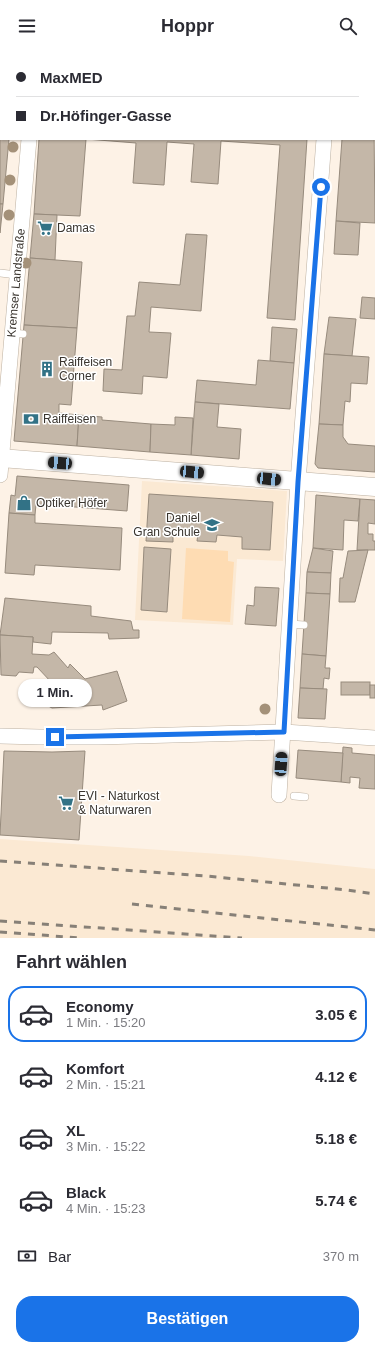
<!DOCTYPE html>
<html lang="de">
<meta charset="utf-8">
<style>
:root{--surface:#fff;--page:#f7f7f7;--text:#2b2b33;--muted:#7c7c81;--line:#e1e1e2;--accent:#1a73e8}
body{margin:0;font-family:Helvetica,sans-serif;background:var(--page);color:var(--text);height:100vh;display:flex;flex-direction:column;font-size:15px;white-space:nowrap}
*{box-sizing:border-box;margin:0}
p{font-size:13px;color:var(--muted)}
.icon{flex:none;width:22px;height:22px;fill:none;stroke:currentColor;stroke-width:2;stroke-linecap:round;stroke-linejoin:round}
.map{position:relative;height:886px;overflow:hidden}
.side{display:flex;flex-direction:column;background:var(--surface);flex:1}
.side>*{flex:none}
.banner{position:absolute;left:0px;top:0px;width:375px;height:88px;box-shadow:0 1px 3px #0004;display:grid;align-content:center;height:88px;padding:0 16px;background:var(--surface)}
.end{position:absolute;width:18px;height:18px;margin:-9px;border:5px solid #1a73e8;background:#fff;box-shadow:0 0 0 2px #fff}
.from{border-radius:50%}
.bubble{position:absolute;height:28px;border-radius:14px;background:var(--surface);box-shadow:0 1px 3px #0004;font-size:13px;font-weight:800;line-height:28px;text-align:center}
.car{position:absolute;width:12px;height:24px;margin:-12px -6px;border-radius:5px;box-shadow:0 0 3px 1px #0007;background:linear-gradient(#222 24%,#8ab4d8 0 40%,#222 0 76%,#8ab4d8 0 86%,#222 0)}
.banner b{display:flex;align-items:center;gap:14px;height:38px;font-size:15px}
.banner b+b{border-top:1px solid var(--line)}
.banner i{width:10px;height:10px;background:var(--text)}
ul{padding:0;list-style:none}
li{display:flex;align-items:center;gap:12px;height:56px;margin:0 8px 6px;padding:0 8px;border:2px solid transparent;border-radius:16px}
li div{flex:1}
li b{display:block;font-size:15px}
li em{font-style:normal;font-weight:800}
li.active{border-color:var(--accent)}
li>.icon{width:36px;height:36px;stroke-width:1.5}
h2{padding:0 16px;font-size:18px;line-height:48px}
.pay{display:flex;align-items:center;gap:10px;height:44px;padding:0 16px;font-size:15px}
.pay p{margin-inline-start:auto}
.primary-button{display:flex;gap:8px;margin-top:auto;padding:8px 16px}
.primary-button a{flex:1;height:46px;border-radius:16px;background:var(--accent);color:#fff;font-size:16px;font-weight:800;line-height:46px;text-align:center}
header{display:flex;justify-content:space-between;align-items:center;height:52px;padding:0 16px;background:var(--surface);font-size:18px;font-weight:800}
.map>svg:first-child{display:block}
.built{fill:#fbe9d3}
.green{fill:#fedcb3}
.building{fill:#c4b7a8;stroke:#978b7d}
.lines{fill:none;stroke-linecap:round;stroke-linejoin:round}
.service-casing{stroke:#bdb1a2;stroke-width:8}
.minor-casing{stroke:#bdb1a2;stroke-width:16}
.tertiary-casing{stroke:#bdb1a2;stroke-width:19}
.service{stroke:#fff;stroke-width:7}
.minor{stroke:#fff;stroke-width:15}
.tertiary{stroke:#fff;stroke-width:18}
.rail{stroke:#878077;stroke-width:3;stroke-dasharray:7 7;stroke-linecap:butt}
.tree{fill:#a49179}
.route{stroke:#1a73e8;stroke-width:5}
.labels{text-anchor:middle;stroke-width:3;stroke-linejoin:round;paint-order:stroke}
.poi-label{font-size:12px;fill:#39342e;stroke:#fff;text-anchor:start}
.street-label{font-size:12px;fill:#39342e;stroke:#fff}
</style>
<header><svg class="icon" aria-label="menu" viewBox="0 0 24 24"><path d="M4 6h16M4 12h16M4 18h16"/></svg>Hoppr<svg class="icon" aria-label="search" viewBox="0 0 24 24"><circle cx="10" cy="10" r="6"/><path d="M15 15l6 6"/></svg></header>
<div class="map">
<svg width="375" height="886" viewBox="0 0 375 886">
<rect width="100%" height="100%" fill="#fdf2e6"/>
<g class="built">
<path d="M142 429 287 439 283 509 237 507 233 573 135 568Z"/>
<path d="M0 787 249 804 375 817V886H0Z"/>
</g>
<path class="green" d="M186 496 228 499V509L234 510 230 570 182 567Z"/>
<g class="building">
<path d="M374 75 375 171 336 169 342 87H374Z"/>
<path d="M0 83 1 87H9L3 152H0Z"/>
<path d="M39 87H307L295 268 267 266 280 93 221 89 218 132 191 130 194 92 167 90 164 133 133 131 136 91 86 87 80 164 34 162Z"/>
<path d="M0 152H3L0 181Z"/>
<path d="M34 162 57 163 55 208 30 206Z"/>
<path d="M336 169 360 171 358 203 334 202Z"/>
<path d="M186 182 207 183 201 259 151 255 149 280 171 281 167 326 143 324 142 342 103 339 104 317 122 318 127 264H135L139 230 180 233Z"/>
<path d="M30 206 82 210 77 276 24 273Z"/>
<path d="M362 245 375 246V267L360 266Z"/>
<path d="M329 265 356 267 352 304 324 302Z"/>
<path d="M24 273 77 276 71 353 59 352V361L79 363 77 394 14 389Z"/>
<path d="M272 275 297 277 294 311 270 309Z"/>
<path d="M324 302 369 305 367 332 351 331 350 350 345 349 343 373 319 372Z"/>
<path d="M258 308 294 311 290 357 195 350 197 328 256 333Z"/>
<path d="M195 350 219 352 217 375 241 377 239 407 191 403Z"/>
<path d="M79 363 102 365V368L151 372 150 400 77 394Z"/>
<path d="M175 365 193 366 191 403 150 400 151 372 175 373Z"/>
<path d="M319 372 343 373V385L348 392 375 394V420L318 416 315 412Z"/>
<path d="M17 424 129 433 127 459 36 452 35 463 9 461 11 443 15 444Z"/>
<path d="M149 442 273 450 270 498 242 497V485L217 483 216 490 197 489 198 481 173 480V490L146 489Z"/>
<path d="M316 443 360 447 358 469 344 468 343 498 313 496Z"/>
<path d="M360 447 375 448V472L368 471V482H373V489H375V498H357Z"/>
<path d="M9 461 35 463V471L122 476 120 518 35 513 34 523 5 521Z"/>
<path d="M144 495 171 497 167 560 141 558Z"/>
<path d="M313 496 333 499 331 521 307 520Z"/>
<path d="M368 498 355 550H339L340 526H343L348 499Z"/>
<path d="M307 520 331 521 330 542 306 541Z"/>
<path d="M255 535 279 536 276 574 245 572 247 553 254 554Z"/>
<path d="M306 541 330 542 326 604 302 602Z"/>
<path d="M5 546 91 554V564L131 569 133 578H139V586L109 587 108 581 52 580 51 592 33 590V585L0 583Z"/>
<path d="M0 583 33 585 32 602 49 603 54 600 68 616 70 612 85 627 117 619 127 649 103 658 102 653 52 656 37 648 52 631 37 615H34L33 621 19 620 16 624 1 623Z"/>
<path d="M302 602 326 604 325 616H330L329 627 324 626 323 637 300 636Z"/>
<rect x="341" y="630" width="29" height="13"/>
<rect x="370" y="633" width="5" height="13"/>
<path d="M300 636 327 637 325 667 298 666Z"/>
<path d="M343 695 352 696V701L375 703V737L359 736 360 726 350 725V731L341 730Z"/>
<path d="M298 698 343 701 341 730 296 726Z"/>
<path d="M4 699 52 700 85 699 79 788 0 783Z"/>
</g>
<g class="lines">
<g class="service-casing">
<g id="service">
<path d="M166 1V0"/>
<path d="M221 1V0"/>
<path d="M0 221 17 223"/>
<path d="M12 281 23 282"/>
<path d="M290 572 304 573"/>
<path d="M294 744 305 745"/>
</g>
</g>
<g class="minor-casing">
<g id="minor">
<path d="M35 1V0"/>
<path d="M329 1 330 0"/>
<path d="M0 36H1"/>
<path d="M374 60H375"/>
<path d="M0 423 29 87"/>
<path d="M0 684 40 685H99L284 680 375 686"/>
<path d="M279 743 298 430 324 87"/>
</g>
</g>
<g class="tertiary-casing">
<path id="tertiary" d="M0 406 375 435"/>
</g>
<use href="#service" class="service"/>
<use href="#minor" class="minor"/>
<use href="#tertiary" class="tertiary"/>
<g class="rail">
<path d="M0 809 206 824 347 838 375 842"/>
<path d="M132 852 375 878"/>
<path d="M0 869 242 886"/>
<path d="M0 880 81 886"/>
</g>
</g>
<g class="tree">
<circle cx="13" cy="95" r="5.5"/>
<circle cx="10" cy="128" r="5.5"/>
<circle cx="9" cy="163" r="5.5"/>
<circle cx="26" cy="211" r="5.5"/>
<circle cx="265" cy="657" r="5.5"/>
</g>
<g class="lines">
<path class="route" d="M55 685 284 680 298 430 321 135"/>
</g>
<defs>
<g id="supermarket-bare" transform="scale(1.2)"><path d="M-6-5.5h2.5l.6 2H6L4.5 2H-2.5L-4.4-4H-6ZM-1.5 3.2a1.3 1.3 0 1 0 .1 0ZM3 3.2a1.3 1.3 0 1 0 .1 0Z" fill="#327286" stroke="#fff" stroke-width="2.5" paint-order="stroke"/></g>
<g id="building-bare" transform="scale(1.2)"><path d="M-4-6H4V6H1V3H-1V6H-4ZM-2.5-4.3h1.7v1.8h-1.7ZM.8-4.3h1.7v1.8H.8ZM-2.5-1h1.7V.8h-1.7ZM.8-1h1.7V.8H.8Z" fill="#327286" stroke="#fff" stroke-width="2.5" paint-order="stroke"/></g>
<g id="bank-bare" transform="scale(1.2)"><path d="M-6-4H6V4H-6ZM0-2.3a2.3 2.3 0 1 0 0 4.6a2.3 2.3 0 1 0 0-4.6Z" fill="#327286" stroke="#fff" stroke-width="2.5" paint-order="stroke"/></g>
<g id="shop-bare" transform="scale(1.2)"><path d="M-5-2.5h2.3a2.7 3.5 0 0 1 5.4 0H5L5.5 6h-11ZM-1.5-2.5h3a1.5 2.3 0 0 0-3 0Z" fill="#327286" stroke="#fff" stroke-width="2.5" paint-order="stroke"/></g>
<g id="school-bare" transform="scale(1.2)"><path d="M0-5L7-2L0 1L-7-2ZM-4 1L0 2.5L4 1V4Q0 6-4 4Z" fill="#327286" stroke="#fff" stroke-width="2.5" paint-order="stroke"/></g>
</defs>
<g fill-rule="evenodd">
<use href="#supermarket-bare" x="45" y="176"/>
<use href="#building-bare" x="47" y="317"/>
<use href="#bank-bare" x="31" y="367"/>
<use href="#shop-bare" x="24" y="451"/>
<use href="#school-bare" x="212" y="473"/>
<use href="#supermarket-bare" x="66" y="751"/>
</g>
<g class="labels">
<g class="poi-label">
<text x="57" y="180">Damas</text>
<text x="59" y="314">Raiffeisen<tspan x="59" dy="14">Corner</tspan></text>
<text x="43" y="371">Raiffeisen</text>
<text x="36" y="455">Optiker Höfer</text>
<text x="200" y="470" text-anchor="end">Daniel<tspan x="200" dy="14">Gran Schule</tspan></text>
<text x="78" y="748">EVI - Naturkost<tspan x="78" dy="14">&amp; Naturwaren</tspan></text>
</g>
<g class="street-label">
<text transform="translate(16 231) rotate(-85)" y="4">Kremser Landstraße</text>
</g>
</g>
</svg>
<i class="end from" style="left:321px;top:135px"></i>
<i class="end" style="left:55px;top:685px"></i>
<div class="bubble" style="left:18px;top:627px;width:74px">1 Min.</div>
<i class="car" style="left:60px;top:411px;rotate:274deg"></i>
<i class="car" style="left:192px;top:420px;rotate:95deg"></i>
<i class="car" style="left:269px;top:427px;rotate:96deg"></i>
<i class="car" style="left:281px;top:712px;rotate:4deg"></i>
<div class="banner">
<b><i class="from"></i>MaxMED</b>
<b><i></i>Dr.Höfinger-Gasse</b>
</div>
</div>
<section class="side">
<h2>Fahrt wählen</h2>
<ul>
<li class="active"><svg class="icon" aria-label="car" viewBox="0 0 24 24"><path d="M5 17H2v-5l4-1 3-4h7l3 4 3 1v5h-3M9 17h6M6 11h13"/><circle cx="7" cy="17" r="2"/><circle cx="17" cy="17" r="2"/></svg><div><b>Economy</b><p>1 Min. · 15:20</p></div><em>3.05 €</em></li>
<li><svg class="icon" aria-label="car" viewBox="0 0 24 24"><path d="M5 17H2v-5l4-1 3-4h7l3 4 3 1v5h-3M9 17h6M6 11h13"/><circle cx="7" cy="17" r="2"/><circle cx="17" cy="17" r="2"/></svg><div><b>Komfort</b><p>2 Min. · 15:21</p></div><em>4.12 €</em></li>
<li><svg class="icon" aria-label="car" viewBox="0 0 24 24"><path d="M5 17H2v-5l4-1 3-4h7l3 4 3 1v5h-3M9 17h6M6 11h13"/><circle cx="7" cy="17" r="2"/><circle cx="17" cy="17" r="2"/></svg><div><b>XL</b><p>3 Min. · 15:22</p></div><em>5.18 €</em></li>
<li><svg class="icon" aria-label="car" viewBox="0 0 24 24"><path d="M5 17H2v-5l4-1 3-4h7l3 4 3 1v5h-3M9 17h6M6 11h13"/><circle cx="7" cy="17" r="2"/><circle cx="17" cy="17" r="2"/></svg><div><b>Black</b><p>4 Min. · 15:23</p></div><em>5.74 €</em></li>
</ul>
<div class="pay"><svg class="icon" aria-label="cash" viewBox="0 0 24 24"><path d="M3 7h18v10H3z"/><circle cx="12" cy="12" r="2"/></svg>Bar<p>370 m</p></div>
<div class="primary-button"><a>Bestätigen</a></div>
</section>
